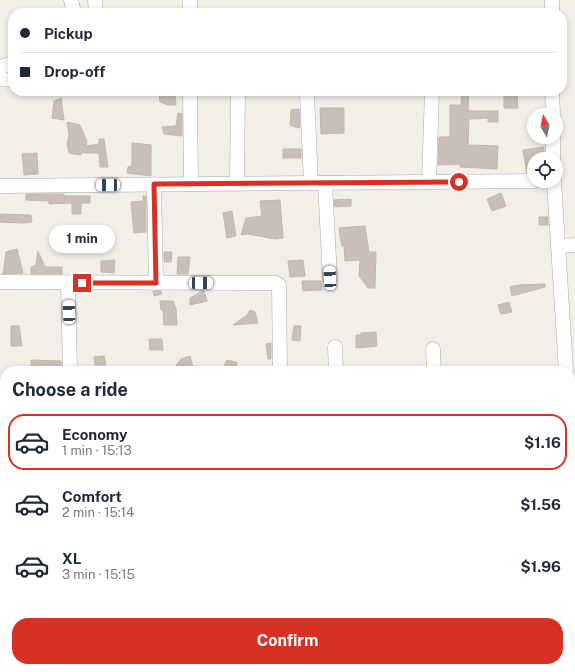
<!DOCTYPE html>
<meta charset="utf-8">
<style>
:root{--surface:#fff;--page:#f6f6f7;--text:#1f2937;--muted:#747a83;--line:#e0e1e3;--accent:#d93025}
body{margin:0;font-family:"Public Sans",sans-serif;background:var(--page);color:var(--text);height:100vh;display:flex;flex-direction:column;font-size:15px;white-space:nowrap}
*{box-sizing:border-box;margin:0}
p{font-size:13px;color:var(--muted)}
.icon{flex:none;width:22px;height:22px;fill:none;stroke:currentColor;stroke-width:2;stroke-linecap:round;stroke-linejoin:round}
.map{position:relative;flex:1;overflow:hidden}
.side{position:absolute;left:0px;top:366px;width:575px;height:306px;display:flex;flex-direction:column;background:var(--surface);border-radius:16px 16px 0 0;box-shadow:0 2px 6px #0003}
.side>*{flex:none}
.guide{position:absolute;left:8px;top:8px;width:559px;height:88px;border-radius:16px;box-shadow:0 2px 6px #0003;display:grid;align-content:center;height:88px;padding:0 12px;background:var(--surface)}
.needle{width:26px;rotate:351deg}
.tools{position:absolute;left:527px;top:108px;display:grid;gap:8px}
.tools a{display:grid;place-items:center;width:36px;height:36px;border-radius:50%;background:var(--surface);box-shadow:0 2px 6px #0003;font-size:20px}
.end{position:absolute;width:18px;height:18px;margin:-9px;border:5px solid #d93025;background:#fff;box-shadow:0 0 0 2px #fff}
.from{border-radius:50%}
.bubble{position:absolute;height:28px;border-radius:14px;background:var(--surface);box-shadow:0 2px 6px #0003;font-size:13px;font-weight:700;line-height:28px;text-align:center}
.car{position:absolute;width:12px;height:24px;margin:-12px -6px;border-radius:5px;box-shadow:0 0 3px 1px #0007;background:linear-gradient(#fff 24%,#345 0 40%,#fff 0 76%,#345 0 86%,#fff 0)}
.guide b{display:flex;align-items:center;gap:14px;height:38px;font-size:15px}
.guide b+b{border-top:1px solid var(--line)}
.guide i{width:10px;height:10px;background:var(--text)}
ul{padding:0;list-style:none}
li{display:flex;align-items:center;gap:12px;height:56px;margin:0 8px 6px;padding:0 4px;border:2px solid transparent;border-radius:16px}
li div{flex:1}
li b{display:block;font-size:15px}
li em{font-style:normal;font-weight:700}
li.current{border-color:var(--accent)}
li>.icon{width:36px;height:36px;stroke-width:1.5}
h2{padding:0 12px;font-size:18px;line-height:48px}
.action{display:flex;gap:8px;margin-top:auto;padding:8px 12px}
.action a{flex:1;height:46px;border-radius:16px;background:var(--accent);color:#fff;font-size:16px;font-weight:700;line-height:46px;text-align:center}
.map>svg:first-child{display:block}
.building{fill:#c7bfb8;stroke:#c4b6ab}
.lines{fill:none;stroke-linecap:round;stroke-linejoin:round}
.minor-casing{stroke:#a9a9a9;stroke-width:15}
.minor{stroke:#fff;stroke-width:14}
.route{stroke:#d93025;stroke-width:5}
</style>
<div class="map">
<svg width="575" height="672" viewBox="0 0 575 672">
<rect width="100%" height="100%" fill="#f2efe9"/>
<g class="building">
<path d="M159 91 175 93 176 105H168L160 102Z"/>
<path d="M462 91H469L468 111H498V122H488V118L469 119 468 145 498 146 497 169 460 167V164L438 165 439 137H450V105H461Z"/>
<path d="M504 93H517L518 108H504Z"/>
<path d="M61 98 64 120 52 118 54 101Z"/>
<path d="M320 108H344V133L321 134Z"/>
<path d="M299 109 300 127 298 128 290 125 291 110Z"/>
<path d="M178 113 182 114V136L164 134 162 127 176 126Z"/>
<path d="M67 122 80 125 87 142 86 146 99 144V139H104L108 167H100L99 153H81V155L69 153 67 144 69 135Z"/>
<path d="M132 143 151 145V176L127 173 128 167 132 166Z"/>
<path d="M544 147V159H532L533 173H527L523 150Z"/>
<rect x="283" y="149" width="18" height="9"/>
<path d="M37 153 38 174 24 175 22 154Z"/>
<path d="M501 193 506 206 492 211 487 199Z"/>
<path d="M26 194H64V196H90V203H81V214H72V203L49 204V201L26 200Z"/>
<path d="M143 196H146V232L134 233 131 202 143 201Z"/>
<path d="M351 199V206L335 207 334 200Z"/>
<path d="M280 200 283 238 275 239 248 234 241 235 246 218 262 216 260 201Z"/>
<path d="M232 211 236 236 227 238 223 213Z"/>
<path d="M0 214 31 215 32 222 24 223 0 222Z"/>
<rect x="539" y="217" width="9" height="8"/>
<path d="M365 226 369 252H376L375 288H368L359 276 360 260 345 261 344 246H342L340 236 339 228Z"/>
<path d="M17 249 23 273 3 274 6 252Z"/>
<path d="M38 251 45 267H62V274H31V267L36 265Z"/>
<path d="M164 252H172L171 262H164Z"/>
<path d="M178 257H190L188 274H177Z"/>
<path d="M115 260 114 273 101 272V261Z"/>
<path d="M303 260 305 276 290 277 288 261Z"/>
<path d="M302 281H321L322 290 303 291Z"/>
<path d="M545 284V287L512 296 510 287 519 285Z"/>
<path d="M153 291H161L162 294 154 296Z"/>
<path d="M202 291H204L207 301 190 305V298Z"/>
<path d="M160 301H173L176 309 177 325H164L163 310H161Z"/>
<path d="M509 302 512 312 501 314 498 305Z"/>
<path d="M250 310 255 312 258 323 233 325 247 315Z"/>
<path d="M11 326H19L22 346H11Z"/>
<path d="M294 326H301L300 341 292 340Z"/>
<path d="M376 332 377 346 356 348V335H361V333Z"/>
<path d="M149 339H162L163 350H150Z"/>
<path d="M271 343V359H268L266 344Z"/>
<path d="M104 356 106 365H95L94 357Z"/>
<path d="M190 356 194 371H181L175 367 181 359Z"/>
<path d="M31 360 61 361V371H31Z"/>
<path d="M227 360 237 362V371H221Z"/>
</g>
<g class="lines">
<g class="minor-casing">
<g id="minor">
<path d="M71 0 74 13"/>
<path d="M95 0 96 13"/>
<path d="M190 0V13"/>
<path d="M552 13V0"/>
<path d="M0 67 13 63"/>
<path d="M0 79 13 80"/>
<path d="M190 91 191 184"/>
<path d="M552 91 553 115"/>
<path d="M307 95 311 183"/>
<path d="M553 137V159"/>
<path d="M554 181 566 371"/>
<path d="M429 182 432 91"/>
<path d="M325 183 330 278"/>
<path d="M154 184 156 283"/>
<path d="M237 184 238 91"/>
<path d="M0 186 534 181"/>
<path d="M558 246 575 245"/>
<path d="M0 282 276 283 279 285 280 371"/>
<path d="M68 283 70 371"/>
<path d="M335 347 336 371"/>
<path d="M433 349 434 371"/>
<path d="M570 435 572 464 570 473"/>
<path d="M0 475H5"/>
<path d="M570 484H575"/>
<path d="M0 577H5"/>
<path d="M0 658H5"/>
<path d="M106 667 107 672"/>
<path d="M128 667 255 670 287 667 400 672"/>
<path d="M564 667V672"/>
<path d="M464 672 466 667"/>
</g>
</g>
<use href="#minor" class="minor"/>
</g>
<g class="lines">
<path class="route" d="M82 283H156L154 184 459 182"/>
</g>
</svg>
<div class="tools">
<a><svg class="needle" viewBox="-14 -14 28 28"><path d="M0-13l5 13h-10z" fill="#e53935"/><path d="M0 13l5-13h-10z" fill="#747a83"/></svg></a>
<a><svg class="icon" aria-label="locate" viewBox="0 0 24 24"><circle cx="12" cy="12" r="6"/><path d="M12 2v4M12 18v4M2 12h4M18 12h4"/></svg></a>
</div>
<i class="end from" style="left:459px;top:182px"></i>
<i class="end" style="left:82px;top:283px"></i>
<div class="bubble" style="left:49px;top:225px;width:66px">1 min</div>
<i class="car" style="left:108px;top:185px;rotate:270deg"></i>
<i class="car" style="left:330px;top:278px;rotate:357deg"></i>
<i class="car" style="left:201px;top:283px;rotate:90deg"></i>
<i class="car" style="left:69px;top:312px;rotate:358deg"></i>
<div class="guide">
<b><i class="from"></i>Pickup</b>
<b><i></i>Drop-off</b>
</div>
<section class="side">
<h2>Choose a ride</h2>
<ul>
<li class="current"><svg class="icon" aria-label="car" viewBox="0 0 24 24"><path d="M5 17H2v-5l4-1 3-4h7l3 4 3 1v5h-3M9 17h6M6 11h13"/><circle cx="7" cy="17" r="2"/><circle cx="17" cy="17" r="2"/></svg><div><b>Economy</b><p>1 min · 15:13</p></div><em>$1.16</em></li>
<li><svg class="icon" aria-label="car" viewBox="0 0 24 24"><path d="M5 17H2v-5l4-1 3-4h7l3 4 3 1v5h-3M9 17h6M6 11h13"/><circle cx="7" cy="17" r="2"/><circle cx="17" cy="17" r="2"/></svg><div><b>Comfort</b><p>2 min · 15:14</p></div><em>$1.56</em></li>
<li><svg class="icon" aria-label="car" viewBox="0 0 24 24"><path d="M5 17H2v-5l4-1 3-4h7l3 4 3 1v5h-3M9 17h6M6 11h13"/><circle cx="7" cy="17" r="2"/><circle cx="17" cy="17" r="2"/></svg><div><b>XL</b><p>3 min · 15:15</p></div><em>$1.96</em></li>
</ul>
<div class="action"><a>Confirm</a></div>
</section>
</div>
